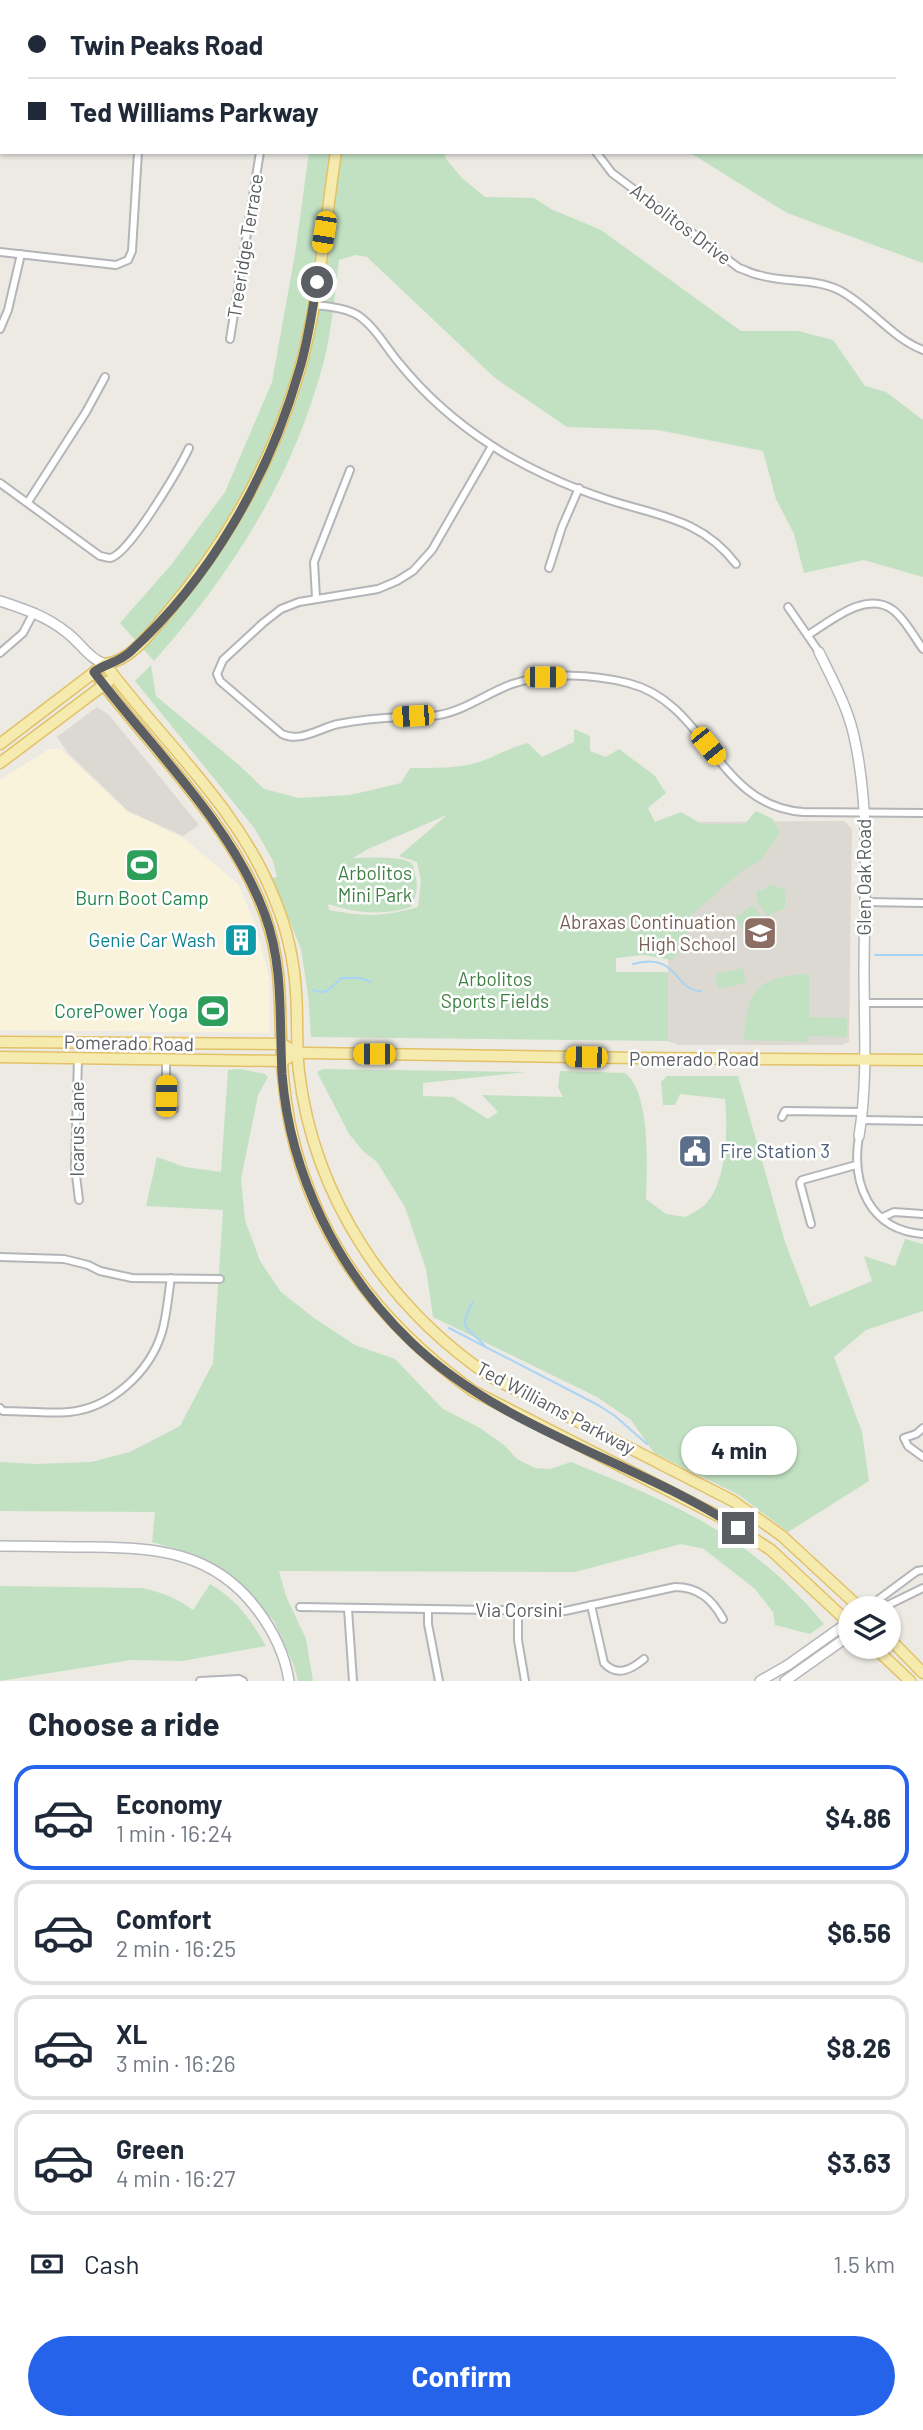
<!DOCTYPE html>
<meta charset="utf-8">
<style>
:root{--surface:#fff;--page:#f2f2f3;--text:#1f2937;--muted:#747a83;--line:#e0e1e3;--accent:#2563eb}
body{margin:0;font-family:Barlow,sans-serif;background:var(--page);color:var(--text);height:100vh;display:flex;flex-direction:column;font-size:26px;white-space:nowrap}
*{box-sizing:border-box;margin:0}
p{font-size:23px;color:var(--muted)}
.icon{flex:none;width:38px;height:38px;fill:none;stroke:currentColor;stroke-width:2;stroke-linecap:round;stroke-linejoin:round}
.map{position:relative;height:1681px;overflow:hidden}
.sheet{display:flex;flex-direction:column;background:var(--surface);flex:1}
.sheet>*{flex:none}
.guide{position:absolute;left:0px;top:0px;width:924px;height:154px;box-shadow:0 2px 5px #0004;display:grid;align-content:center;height:154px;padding:0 28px;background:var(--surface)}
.controls{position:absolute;left:838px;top:1596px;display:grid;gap:14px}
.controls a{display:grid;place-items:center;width:63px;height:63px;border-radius:50%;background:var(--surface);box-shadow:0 2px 5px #0004;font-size:35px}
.end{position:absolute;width:32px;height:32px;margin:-16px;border:9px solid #5b5e62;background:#fff;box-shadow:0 0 0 4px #fff}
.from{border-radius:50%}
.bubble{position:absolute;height:49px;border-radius:24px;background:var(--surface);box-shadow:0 2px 5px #0004;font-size:23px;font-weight:700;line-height:49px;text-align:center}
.car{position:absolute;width:21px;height:42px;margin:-21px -10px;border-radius:9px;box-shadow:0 0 5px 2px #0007;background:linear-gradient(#f5c518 24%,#345 0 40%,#f5c518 0 76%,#345 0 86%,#f5c518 0)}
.guide b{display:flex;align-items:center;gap:24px;height:66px;font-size:26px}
.guide b+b{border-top:2px solid var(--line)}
.guide i{width:18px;height:18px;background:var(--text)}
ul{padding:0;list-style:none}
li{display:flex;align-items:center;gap:21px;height:105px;margin:0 14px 10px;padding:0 14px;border:4px solid var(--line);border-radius:21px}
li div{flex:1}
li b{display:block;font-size:26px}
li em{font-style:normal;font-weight:700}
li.on{border-color:var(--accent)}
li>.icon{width:63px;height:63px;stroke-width:1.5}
h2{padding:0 28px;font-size:32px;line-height:84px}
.pay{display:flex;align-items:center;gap:18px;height:77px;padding:0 28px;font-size:26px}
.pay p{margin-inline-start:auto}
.primary-button{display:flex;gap:14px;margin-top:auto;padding:14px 28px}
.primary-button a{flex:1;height:80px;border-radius:42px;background:var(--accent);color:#fff;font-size:28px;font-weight:700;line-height:80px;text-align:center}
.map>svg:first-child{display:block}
.commercial{fill:#faf3db}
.education{fill:#dcd9d2}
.green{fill:#c2e1c3;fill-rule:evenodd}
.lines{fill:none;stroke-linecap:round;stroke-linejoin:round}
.stream{stroke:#aad4f5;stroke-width:2}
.street-casing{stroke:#b4b5b9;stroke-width:10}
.secondary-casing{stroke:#b5b7bc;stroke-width:12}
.primary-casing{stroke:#e2c167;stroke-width:13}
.street{stroke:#fff;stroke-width:6}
.secondary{stroke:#fff;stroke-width:9}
.primary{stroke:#f6ebaf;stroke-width:10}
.route{stroke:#5b5e62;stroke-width:9}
.labels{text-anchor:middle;stroke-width:5;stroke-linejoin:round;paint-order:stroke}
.street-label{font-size:19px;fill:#5b5e62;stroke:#fff}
.park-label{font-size:19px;fill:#3e7f42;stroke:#fff}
.leisure-label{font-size:19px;fill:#27864d;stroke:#fff}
.education-label{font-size:19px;fill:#785e54;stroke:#fff;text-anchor:end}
.culture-label{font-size:19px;fill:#0d838f;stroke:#fff;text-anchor:end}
.service-label{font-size:19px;fill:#4e5e75;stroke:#fff;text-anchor:start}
</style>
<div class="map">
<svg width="923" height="1681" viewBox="0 0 923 1681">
<rect width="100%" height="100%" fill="#eceae3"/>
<path class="commercial" d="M49 749H61L127 811 185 839 238 884 255 924 269 977V1033L0 1030V780Z"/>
<g class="education">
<path d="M97 707 109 715 199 825 183 836 128 811 69 754 57 737Z"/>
<path d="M844 821 852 829 849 1042 841 1045H678L668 1041V822Z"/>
</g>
<g class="green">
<path d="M667 0H880L889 2H667Z"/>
<path d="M923 13V263L787 213 689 152H922Z"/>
<path d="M309 152H444L446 159 462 178 485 197 534 198 551 209 601 230 741 331H798L833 340 865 386 886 392 923 420V577L864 560 804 573 794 534 776 499 763 451 658 430 567 427 495 378 367 257 356 255 339 260C335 294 332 328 324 361 293 478 233 572 154 661L120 623 171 565 225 492 272 382 295 254Z"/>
<path d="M151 665 156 696 239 765 264 789 299 798 350 795 401 783 410 768C433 768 459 769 482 761 498 755 511 747 528 743L542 757 574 742V729L590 736V751L606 757 619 749 655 776 666 793 648 808 655 822 681 812 702 824H745L756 811 773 819 780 833 761 860 742 871 690 916 687 935 681 949 672 960 644 955 616 958V972H668V1041L311 1037 308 995 301 949 272 878 277 877 273 861 255 829 135 681ZM447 815 399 856 417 862 421 881 418 907C380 917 368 917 329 910L328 904C356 913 383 916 411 907 416 896 419 886 415 875 414 871 414 867 412 864 405 855 363 858 353 858L368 849Z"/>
<path d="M771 884 785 890V908L767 916 756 900 758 889 762 891Z"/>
<path d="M753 905 767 925 749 938 735 918Z"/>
<path d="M743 968 746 983 718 989 715 974Z"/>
<path d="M809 974V1017L847 1018V1037L809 1036 808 1042 744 1040C746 988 758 977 809 974Z"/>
<path d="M240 1069 265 1074 268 1077 258 1095 241 1179 245 1220 260 1261 281 1292 314 1318 355 1345 395 1359 443 1409 480 1428 504 1445 517 1459 535 1468 550 1469 571 1462C626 1485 683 1506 732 1540 767 1563 797 1592 824 1624L810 1634 775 1625 773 1612 755 1589 704 1549 681 1544 575 1572 279 1571 286 1596 306 1639 313 1681H298L294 1666 274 1621 234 1580 193 1554 152 1542 155 1512 0 1511V1462L36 1464 91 1462 130 1452 180 1426 213 1363 223 1210 146 1206 157 1157 185 1167 221 1172 228 1070Z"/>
<path d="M323 1069 526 1072 423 1083V1096L453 1097 488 1119 498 1112 482 1095 563 1097 558 1087 560 1071 625 1073C651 1093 647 1167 646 1199L666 1214 686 1217C692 1213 700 1209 705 1205 727 1182 728 1129 725 1099L680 1094 675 1105H663L661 1082 667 1076H738L785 1242 810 1307 872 1281 864 1256 895 1266 905 1239 923 1244V1311L866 1330 834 1357 862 1432 869 1481 788 1532 739 1495 654 1453 631 1420 597 1397 433 1317 426 1269 405 1207 377 1162 364 1152 349 1134 317 1072Z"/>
<path d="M210 1584C238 1601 249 1617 266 1646L182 1661 131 1660 0 1681V1586L141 1588C160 1591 178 1599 193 1610Z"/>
</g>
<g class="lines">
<g class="stream">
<path d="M875 955H923"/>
<path d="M633 964C678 951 674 991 701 991"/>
<path d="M313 990C326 996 332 987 341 978H360L371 982"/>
<path d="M473 1302C457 1330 467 1326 484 1345"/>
<path d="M449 1328 598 1405 615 1416 647 1444"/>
</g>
<g class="street-casing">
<g id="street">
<path d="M92 0 107 2"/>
<path d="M139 2 140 0"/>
<path d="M228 2 316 1"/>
<path d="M595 2V0"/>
<path d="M0 128H2"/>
<path d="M596 152 612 173 739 268C746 270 752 274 759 275 786 283 814 278 839 290 870 306 890 337 923 350"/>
<path d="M0 252 116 265 128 260 132 251 138 152"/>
<path d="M313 305C328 306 347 308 359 316 376 328 387 349 400 364 426 396 457 423 491 445 524 467 569 487 606 499 657 516 701 518 736 564"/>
<path d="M0 329 8 310 21 254"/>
<path d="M230 339 260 152"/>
<path d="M492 446 432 550 413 571 397 581 378 589 299 602 281 609 263 623 223 660 217 674 220 681 282 734C300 743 320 728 338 724 359 720 380 718 402 717 414 716 427 717 439 715 466 710 487 693 512 684 548 672 592 674 628 683 708 703 716 806 803 812L923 813"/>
<path d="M0 483 100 556C101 556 109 558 110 558 129 555 180 467 189 448"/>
<path d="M28 502 86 412 105 377"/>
<path d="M549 568 562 527 579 488"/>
<path d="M316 598 314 562 350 470"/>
<path d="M788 607 819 652"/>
<path d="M808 635C831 621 866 590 893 610 905 619 914 637 923 649"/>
<path d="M0 653 23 633 34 612"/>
<path d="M864 902 923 903"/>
<path d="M864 1003H923"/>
<path d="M78 1058 75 1167 79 1200"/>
<path d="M166 1058V1096L174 1109"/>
<path d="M782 1117 785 1111 862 1112"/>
<path d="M861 1120 923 1121"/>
<path d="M859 1136C851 1183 869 1230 923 1234"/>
<path d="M883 1217 894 1212 923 1214"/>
<path d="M811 1224 800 1183 802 1180 856 1165"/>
<path d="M0 1257 64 1259 88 1265 100 1271 132 1278 220 1279"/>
<path d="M0 1408 3 1411C25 1411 47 1414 69 1412 111 1408 150 1372 162 1332 167 1315 168 1296 171 1278"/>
<path d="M923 1428 916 1434 904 1438 908 1446 923 1457"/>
<path d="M591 1605 604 1663C617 1677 631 1670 644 1659"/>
<path d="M300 1607 565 1611 675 1587C698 1587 712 1599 723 1619"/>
<path d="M867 1608 917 1571 923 1570"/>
<path d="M882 1608 923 1588"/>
<path d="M348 1609 353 1681"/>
<path d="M428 1609V1624L439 1681"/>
<path d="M518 1611V1640L525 1681"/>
<path d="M200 1681 239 1679 243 1681"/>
</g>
</g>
<g class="secondary-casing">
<g id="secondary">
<path d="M316 1 370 2"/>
<path d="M0 601C24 609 46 616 66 632 80 642 89 659 105 664"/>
<path d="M819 652C833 681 849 709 855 741 871 816 864 895 864 970 864 1025 868 1082 859 1136"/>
<path d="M0 1546C31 1546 61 1547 92 1547 158 1548 213 1552 256 1608 272 1629 285 1654 289 1681"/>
<path d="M760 1681 788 1665 850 1621"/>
<path d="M785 1681 850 1635"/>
</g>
</g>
<g class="primary-casing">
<g id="primary">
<path d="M357 2V0"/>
<path d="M105 664C162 741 240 809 275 900 287 929 294 961 296 992 298 1019 296 1046 299 1072 314 1197 387 1307 491 1377L733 1501 782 1536 860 1608"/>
<path d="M94 672C152 750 235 826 266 918 285 974 278 1020 283 1076 295 1212 364 1313 473 1391L722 1518 771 1550 850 1624"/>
<path d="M0 744 105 664C130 662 152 631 168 612 228 541 273 460 299 372 319 303 325 223 336 152"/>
<path d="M0 763 109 681"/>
<path d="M0 1042 282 1044 298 1053"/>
<path d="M0 1057 282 1061 298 1053H309L635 1058 923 1060"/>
<path d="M889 1638 923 1673"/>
<path d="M874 1647 910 1681"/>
</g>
</g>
<use href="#street" class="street"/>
<use href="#secondary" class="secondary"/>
<use href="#primary" class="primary"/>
</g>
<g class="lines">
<path class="route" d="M317 282C312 312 308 342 299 371 269 476 211 578 130 652 118 663 106 663 94 672 152 749 232 824 265 915 284 967 279 1019 282 1074 290 1175 338 1272 411 1342 503 1430 633 1460 738 1528"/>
</g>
<defs>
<g id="stadium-square" transform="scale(1.75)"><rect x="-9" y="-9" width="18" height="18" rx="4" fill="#2e9e5b" stroke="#fff"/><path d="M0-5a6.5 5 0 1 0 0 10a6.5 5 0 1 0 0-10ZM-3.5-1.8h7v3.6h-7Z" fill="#fff"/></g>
<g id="school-square" transform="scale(1.75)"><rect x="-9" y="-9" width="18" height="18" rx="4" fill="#8d6e63" stroke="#fff"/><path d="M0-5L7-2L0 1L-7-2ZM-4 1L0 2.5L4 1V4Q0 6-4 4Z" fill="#fff"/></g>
<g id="building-square" transform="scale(1.75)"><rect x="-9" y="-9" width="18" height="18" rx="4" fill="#0f9aa8" stroke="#fff"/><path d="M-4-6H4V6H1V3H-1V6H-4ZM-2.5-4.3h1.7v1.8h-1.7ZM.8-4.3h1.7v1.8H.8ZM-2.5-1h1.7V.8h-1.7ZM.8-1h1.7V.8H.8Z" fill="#fff"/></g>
<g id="civic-square" transform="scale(1.75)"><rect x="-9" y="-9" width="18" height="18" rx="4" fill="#5c6f8a" stroke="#fff"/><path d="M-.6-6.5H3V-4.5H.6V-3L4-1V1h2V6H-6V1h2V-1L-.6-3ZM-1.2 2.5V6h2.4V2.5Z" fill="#fff"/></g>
</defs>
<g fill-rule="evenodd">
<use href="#stadium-square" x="142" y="865"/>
<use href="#school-square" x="760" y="933"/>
<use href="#building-square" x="241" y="940"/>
<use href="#stadium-square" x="213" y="1011"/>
<use href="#civic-square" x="695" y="1151"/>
</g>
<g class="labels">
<g class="street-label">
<text transform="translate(681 224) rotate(37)" y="7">Arbolitos Drive</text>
<text transform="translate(245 246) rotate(-81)" y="7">Treeridge Terrace</text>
<text transform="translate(864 877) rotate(-90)" y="7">Glen Oak Road</text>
<text transform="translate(129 1043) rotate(1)" y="7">Pomerado Road</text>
<text x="694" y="1066">Pomerado Road</text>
<text transform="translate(77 1129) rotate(-90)" y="7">Icarus Lane</text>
<text transform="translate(556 1408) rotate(28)" y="7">Ted Williams Parkway</text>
<text x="519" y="1617">Via Corsini</text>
</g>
<g class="park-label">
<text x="375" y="880">Arbolitos<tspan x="375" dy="22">Mini Park</tspan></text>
<text x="495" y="986">Arbolitos<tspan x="495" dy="22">Sports Fields</tspan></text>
</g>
<g class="leisure-label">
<text x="142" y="905">Burn Boot Camp</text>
<text x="188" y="1018" text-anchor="end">CorePower Yoga</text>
</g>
<g class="education-label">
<text x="736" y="929">Abraxas Continuation<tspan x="736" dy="22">High School</tspan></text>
</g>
<g class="culture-label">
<text x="216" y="947">Genie Car Wash</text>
</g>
<g class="service-label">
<text x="720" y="1158">Fire Station 3</text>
</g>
</g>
</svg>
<div class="controls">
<a><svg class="icon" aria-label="layers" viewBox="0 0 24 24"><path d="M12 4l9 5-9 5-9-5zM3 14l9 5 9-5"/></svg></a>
</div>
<i class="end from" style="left:317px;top:282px"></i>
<i class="end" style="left:738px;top:1528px"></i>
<div class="bubble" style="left:681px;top:1426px;width:116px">4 min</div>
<i class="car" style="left:324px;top:232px;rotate:189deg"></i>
<i class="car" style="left:545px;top:677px;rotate:90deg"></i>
<i class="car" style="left:413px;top:716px;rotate:267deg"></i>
<i class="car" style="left:708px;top:746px;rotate:141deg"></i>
<i class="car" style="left:374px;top:1054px;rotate:270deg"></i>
<i class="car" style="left:586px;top:1057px;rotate:271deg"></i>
<i class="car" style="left:166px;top:1096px;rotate:1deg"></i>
<div class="guide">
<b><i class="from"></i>Twin Peaks Road</b>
<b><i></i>Ted Williams Parkway</b>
</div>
</div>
<section class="sheet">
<h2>Choose a ride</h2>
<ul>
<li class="on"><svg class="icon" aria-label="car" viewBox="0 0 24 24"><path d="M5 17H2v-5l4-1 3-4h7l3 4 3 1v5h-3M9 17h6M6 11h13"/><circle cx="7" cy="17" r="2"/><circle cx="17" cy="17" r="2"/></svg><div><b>Economy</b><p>1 min · 16:24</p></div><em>$4.86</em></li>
<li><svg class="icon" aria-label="car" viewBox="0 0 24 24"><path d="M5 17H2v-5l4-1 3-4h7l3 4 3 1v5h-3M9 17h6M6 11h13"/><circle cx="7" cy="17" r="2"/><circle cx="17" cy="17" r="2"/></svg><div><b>Comfort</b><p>2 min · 16:25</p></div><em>$6.56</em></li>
<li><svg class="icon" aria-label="car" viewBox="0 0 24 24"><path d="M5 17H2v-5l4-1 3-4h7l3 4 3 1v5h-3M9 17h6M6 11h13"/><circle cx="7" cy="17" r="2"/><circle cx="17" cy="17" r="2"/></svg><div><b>XL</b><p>3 min · 16:26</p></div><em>$8.26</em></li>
<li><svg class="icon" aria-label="car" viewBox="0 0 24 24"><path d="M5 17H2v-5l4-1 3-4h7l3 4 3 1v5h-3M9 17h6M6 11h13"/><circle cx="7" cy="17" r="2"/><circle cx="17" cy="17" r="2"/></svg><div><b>Green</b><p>4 min · 16:27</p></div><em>$3.63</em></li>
</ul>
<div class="pay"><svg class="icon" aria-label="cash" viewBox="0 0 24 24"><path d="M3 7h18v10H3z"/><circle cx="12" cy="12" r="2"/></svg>Cash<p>1.5 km</p></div>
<div class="primary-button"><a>Confirm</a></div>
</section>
